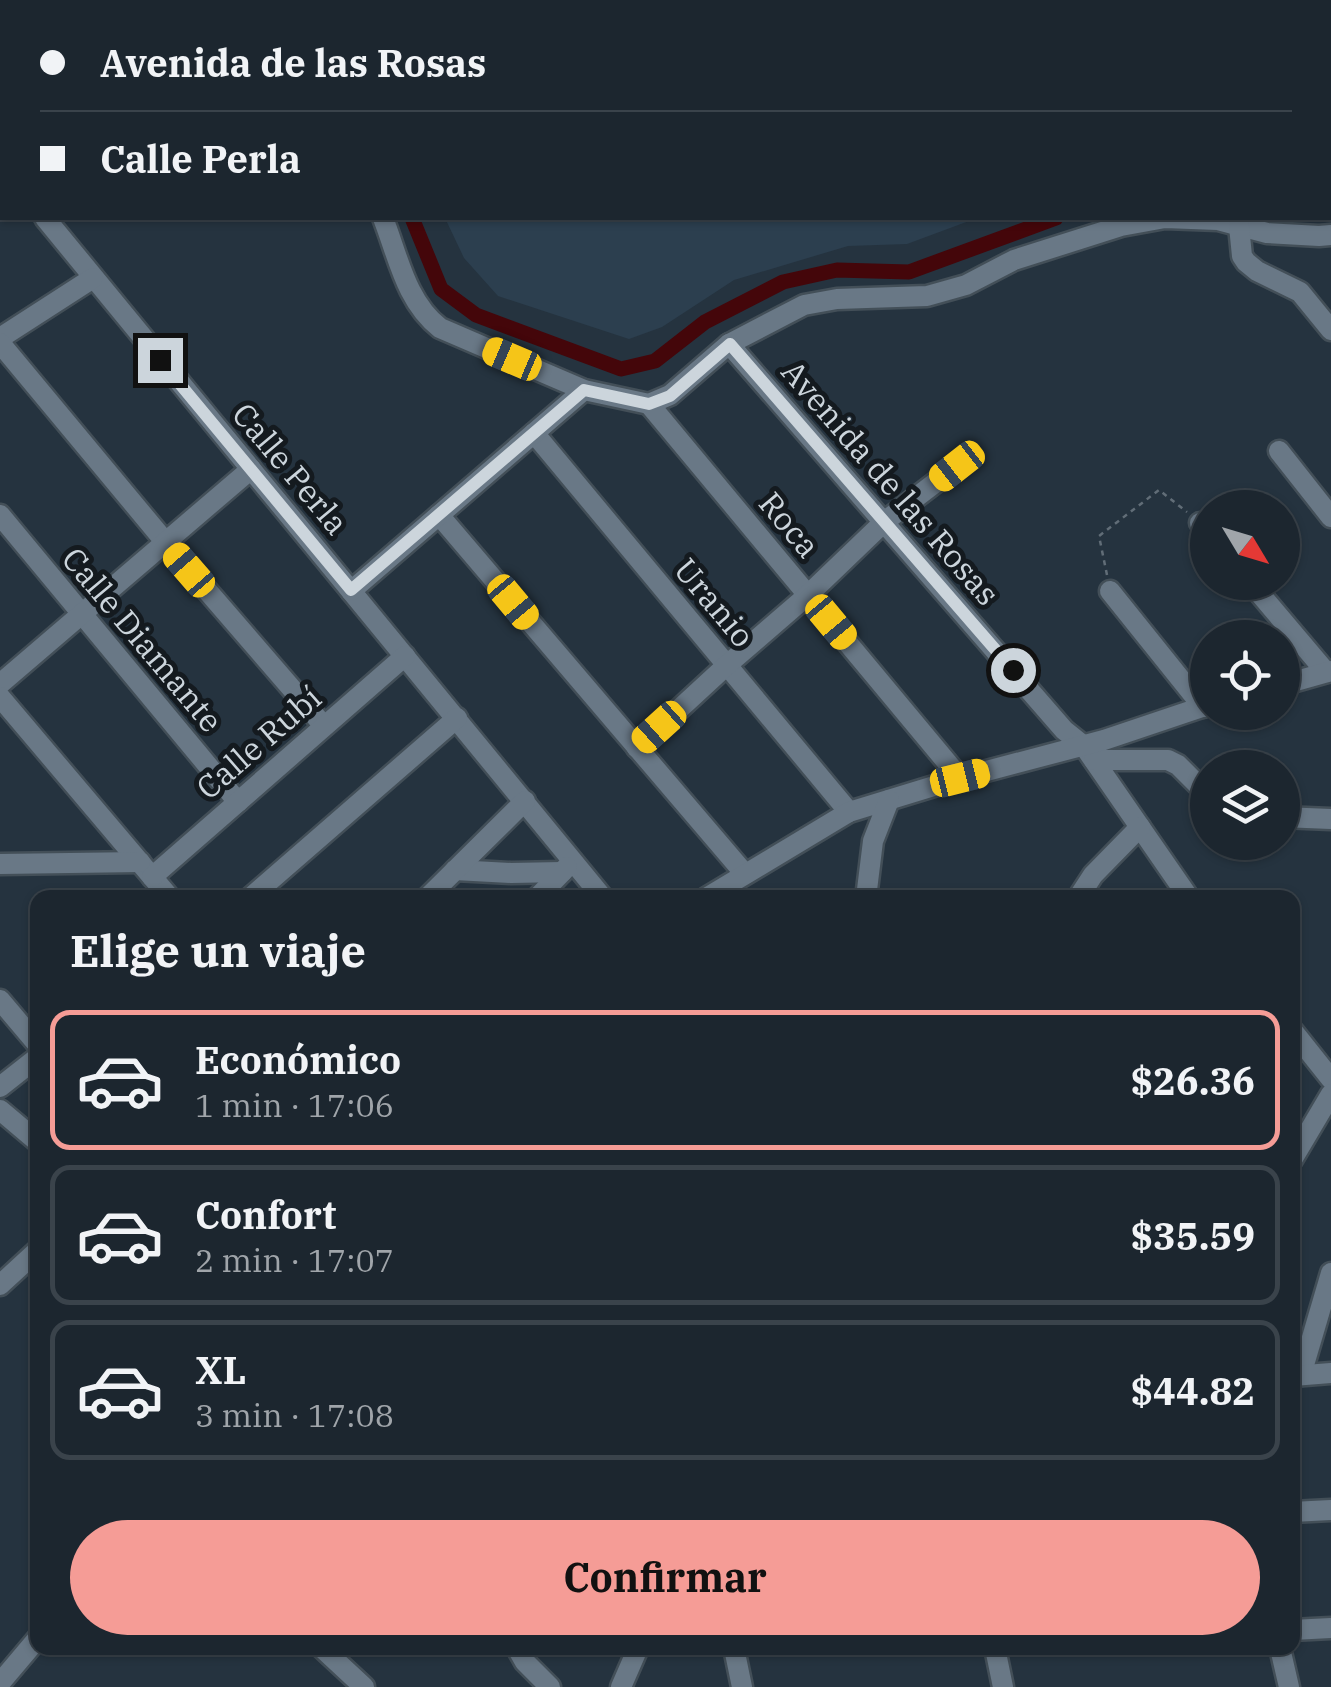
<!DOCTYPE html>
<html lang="es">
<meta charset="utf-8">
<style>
:root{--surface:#1c262f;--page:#252e37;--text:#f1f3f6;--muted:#a0a5aa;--line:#3a434b;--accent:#f59c96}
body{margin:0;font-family:"IBM Plex Serif",serif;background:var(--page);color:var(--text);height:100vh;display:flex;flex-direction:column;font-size:38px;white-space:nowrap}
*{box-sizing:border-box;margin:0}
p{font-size:32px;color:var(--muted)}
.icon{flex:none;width:55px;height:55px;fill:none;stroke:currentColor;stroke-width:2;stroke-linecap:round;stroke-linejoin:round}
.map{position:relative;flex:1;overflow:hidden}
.panel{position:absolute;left:30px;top:890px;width:1270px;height:765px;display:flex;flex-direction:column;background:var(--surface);border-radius:20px;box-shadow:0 2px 8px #0004,0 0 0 2px var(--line)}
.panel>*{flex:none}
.banner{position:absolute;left:0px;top:0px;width:1332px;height:220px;box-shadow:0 2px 8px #0004,0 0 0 2px var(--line);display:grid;align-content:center;height:220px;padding:0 40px;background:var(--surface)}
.needle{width:65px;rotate:128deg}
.buttons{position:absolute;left:1190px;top:490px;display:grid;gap:20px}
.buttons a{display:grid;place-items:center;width:110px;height:110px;border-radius:50%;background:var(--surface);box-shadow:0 2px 8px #0004,0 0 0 2px var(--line);font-size:50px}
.end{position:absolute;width:45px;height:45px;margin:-22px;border:12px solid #ccd5dc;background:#111;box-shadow:0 0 0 5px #111}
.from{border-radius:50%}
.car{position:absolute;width:30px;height:60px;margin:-30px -15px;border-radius:12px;box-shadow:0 0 8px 2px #0007;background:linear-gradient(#f5c518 24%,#345 0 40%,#f5c518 0 76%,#345 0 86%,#f5c518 0)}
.banner b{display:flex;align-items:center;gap:35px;height:95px;font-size:38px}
.banner b+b{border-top:2px solid var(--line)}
.banner i{width:25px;height:25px;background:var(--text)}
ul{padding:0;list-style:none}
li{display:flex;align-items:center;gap:30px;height:140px;margin:0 20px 15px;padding:0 20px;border:5px solid var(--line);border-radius:20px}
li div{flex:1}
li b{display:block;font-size:38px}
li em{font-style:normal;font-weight:700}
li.current{border-color:var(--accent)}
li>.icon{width:90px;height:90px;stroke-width:1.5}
h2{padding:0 40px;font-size:45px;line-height:120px}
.button{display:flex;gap:20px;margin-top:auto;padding:20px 40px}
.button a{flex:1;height:115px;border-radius:60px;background:var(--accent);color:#111;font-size:40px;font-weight:700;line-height:115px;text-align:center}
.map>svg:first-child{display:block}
.built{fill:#2c3f4f}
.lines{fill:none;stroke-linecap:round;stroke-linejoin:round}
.canal{stroke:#44060a;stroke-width:15}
.minor-casing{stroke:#434f58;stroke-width:25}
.path{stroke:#616d77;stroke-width:2.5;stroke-dasharray:5 5;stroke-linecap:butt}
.minor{stroke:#697886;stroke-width:20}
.route{stroke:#ccd5dc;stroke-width:12}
.labels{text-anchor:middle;stroke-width:10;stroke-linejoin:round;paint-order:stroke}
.street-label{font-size:32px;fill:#ccd5dc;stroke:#141a1f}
</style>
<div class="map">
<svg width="1331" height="1687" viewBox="0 0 1331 1687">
<rect width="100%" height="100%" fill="#25333f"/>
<g class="built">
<path d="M0 0H1331V171L1330 2H2V47L0 48Z"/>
<path d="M445 218H977L907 244 848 246 734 280 662 327 629 339 498 296 464 258Z"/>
</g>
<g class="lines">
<g class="canal">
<path d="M0 74 2 73"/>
<path d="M1330 200 1331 199"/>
<path d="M412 218 441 289 476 315 621 369 655 361 705 322 783 282 837 270 909 272 1056 218"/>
</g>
<g class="minor-casing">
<g id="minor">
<path d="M0 105H2"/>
<path d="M0 161 2 164"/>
<path d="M45 218 603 898"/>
<path d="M383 218C398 256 406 302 440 328L584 390 649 404 670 395 729 344 804 305 837 299 927 296 966 285 1014 260 1121 226 1165 218 1218 220 1267 233 1319 236 1331 235"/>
<path d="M1239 226 1242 256 1246 262 1257 271 1300 292 1331 330"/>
<path d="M0 338 93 278"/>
<path d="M0 343 167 544 324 726"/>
<path d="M729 344 1064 730 1084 746 1189 898"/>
<path d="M649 404 960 778"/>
<path d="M534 433 849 812"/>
<path d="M1279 451 1331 517"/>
<path d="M0 515 238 802"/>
<path d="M439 515 745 874"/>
<path d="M1200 523 1208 532"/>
<path d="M1250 582 1326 672"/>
<path d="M351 591 584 390"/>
<path d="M1110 591 1203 707"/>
<path d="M0 684 251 469"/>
<path d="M1282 685 1331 671"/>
<path d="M0 697 170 898"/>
<path d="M637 748 727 665 808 595 884 522 957 466"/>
<path d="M1094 760H1168L1178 765 1208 795"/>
<path d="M1282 817 1331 819"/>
<path d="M0 864 140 862"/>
<path d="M455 870 511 873 562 872"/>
<path d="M152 877 405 656"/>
<path d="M250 898 457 718"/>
<path d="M427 898 525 801"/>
<path d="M537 898 567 867"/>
<path d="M706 898 849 812 960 778 1104 740 1208 705"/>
<path d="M866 898 873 841 889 800"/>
<path d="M1078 898 1093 875 1140 827"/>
<path d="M0 1000 38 1045"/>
<path d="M1292 1030 1331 1079"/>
<path d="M0 1087 38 1057"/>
<path d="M0 1110 38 1142"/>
<path d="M1292 1160 1331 1094"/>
<path d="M0 1285 38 1250"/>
<path d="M1301 1375 1331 1273"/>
<path d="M1293 1376 1331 1373"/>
<path d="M1292 1512 1331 1510"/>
<path d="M1292 1630 1331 1628"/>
<path d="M322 1648 364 1687"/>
<path d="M517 1648 525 1662 550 1687"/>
<path d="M734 1648 742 1687"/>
<path d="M995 1648 1003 1687"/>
<path d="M1280 1648 1289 1687"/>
<path d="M0 1683 38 1638"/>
<path d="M621 1687 638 1648"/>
</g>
</g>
<path class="path" d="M1107 575 1099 536 1159 490 1187 512"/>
<use href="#minor" class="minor"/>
</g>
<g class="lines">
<path class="route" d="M160 360 351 590 584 390 649 404 670 396 730 344 1013 670"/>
</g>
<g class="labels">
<g class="street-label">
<text transform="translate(290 469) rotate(50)" y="11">Calle Perla</text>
<text transform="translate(890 483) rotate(49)" y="11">Avenida de las Rosas</text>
<text transform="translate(789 525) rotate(50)" y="11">Roca</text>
<text transform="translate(714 603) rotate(50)" y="11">Uranio</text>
<text transform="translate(142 640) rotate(50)" y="11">Calle Diamante</text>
<text transform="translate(259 743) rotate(-41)" y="11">Calle Rubí</text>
</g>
</g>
</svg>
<div class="buttons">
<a><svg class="needle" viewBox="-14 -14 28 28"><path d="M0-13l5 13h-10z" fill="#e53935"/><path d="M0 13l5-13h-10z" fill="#a0a5aa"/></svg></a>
<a><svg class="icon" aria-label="locate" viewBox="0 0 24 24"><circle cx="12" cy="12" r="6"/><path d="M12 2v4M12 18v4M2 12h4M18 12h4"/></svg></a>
<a><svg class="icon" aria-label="layers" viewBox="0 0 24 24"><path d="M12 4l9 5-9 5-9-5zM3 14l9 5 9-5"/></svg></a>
</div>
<i class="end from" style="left:1013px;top:670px"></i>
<i class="end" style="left:160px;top:360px"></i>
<i class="car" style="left:512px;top:359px;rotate:293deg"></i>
<i class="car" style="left:957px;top:466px;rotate:232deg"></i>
<i class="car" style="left:189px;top:570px;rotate:319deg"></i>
<i class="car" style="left:513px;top:602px;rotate:140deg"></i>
<i class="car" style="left:831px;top:622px;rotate:140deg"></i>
<i class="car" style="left:659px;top:727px;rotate:228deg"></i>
<i class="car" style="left:960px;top:778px;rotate:76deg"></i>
<div class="banner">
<b><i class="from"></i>Avenida de las Rosas</b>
<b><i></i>Calle Perla</b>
</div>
<section class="panel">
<h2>Elige un viaje</h2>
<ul>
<li class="current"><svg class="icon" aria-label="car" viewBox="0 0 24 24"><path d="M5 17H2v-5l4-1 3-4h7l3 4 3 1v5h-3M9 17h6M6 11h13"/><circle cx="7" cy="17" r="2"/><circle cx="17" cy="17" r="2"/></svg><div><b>Económico</b><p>1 min · 17:06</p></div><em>$26.36</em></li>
<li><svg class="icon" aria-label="car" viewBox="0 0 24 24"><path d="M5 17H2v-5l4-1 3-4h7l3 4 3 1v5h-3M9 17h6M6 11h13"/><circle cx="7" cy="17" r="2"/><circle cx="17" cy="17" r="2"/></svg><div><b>Confort</b><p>2 min · 17:07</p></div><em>$35.59</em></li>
<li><svg class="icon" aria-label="car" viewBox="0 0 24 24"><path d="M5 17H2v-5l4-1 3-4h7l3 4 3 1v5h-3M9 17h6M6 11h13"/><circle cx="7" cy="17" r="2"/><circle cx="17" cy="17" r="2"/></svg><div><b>XL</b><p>3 min · 17:08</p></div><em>$44.82</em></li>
</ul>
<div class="button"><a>Confirmar</a></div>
</section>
</div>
